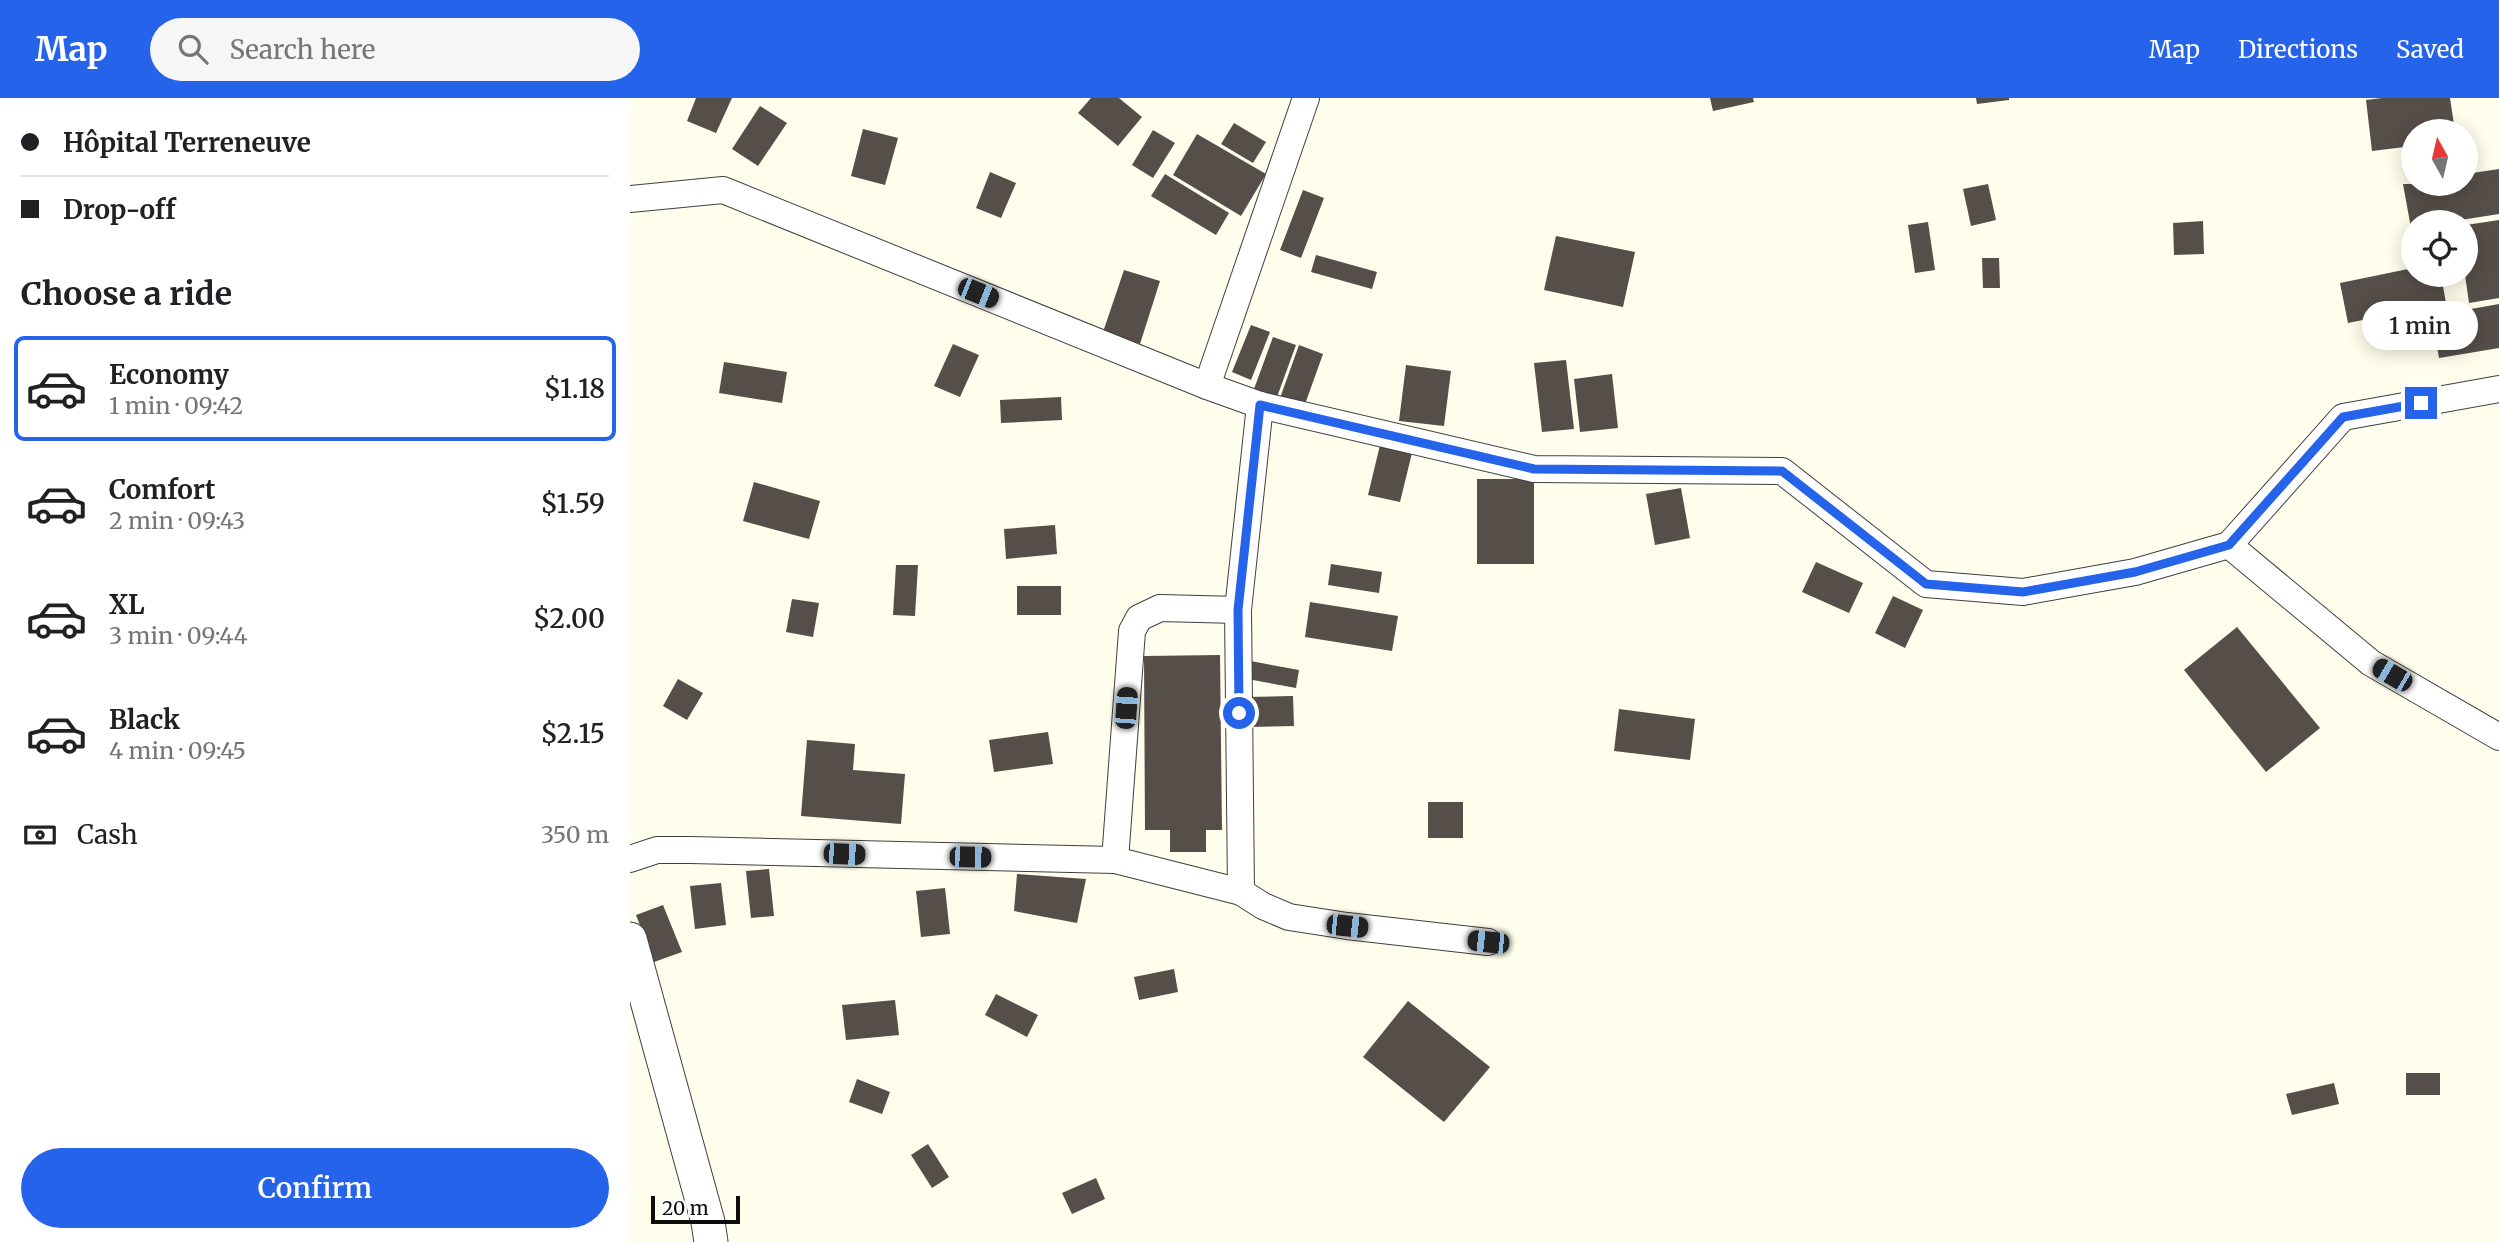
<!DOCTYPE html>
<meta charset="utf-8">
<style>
:root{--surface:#fff;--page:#f6f6f6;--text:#202124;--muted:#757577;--line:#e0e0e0;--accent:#2563eb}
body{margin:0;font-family:Merriweather,serif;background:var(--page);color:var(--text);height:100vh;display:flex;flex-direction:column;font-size:26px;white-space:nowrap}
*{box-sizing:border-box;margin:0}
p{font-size:23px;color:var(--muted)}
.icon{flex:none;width:38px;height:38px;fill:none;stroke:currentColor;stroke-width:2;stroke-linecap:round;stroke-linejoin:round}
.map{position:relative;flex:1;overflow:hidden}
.sheet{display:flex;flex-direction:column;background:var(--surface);width:630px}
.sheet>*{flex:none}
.top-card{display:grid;align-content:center;height:154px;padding:0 21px;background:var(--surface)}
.needle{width:46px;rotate:352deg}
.controls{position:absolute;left:1771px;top:21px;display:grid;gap:14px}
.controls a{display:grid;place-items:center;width:77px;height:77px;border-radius:50%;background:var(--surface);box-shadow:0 4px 18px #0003;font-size:35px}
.scale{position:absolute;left:21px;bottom:18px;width:89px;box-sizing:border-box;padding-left:7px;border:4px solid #0c0c0c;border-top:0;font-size:19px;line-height:24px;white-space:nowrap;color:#0c0c0c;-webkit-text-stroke:5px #fff;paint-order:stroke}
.end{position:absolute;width:32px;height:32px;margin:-16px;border:9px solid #2563eb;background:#fff;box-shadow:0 0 0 4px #fff}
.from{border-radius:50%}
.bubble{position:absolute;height:49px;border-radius:24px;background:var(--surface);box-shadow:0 4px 18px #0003;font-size:23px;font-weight:600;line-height:49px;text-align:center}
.car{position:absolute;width:21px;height:42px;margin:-21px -10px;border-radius:9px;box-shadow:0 0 5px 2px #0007;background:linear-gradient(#222 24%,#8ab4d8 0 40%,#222 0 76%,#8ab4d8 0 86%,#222 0)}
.top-card b{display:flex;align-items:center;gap:24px;height:66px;font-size:26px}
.top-card b+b{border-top:2px solid var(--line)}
.top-card i{width:18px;height:18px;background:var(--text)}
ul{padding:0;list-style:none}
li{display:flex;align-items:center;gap:21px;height:105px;margin:0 14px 10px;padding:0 7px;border:4px solid transparent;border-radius:10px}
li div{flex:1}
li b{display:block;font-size:26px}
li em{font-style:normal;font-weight:600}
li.active{border-color:var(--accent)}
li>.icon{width:63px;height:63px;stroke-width:1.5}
h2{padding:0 21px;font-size:32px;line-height:84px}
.pay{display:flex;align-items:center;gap:18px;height:77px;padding:0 21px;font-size:26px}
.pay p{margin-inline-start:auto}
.cta{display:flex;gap:14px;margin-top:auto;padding:14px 21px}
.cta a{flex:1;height:80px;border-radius:42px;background:var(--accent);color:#fff;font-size:28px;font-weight:600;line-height:80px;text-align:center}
header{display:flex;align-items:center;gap:42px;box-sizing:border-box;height:98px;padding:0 35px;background:var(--accent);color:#fff}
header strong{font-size:33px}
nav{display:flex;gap:38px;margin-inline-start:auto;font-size:24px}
.search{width:490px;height:63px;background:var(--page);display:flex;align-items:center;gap:18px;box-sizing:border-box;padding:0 24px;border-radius:38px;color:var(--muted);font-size:26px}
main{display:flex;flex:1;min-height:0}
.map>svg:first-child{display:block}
.building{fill:#554e49}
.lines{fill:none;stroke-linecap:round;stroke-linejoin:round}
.minor-casing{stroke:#3f3f3f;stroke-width:28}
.tertiary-casing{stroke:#3f3f3f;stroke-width:35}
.minor{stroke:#fff;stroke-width:26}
.tertiary{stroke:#fff;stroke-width:33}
.route{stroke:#2563eb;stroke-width:9}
</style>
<header>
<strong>Map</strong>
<div class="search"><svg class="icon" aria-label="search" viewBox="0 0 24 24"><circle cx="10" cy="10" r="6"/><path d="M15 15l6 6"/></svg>Search here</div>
<nav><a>Map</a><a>Directions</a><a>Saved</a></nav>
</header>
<main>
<section class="sheet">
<div class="top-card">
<b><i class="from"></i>Hôpital Terreneuve</b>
<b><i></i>Drop-off</b>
</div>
<h2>Choose a ride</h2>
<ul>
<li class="active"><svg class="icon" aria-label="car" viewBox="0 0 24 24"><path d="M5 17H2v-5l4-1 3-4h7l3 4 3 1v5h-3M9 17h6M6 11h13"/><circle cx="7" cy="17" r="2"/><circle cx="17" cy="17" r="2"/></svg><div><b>Economy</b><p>1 min · 09:42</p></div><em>$1.18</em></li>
<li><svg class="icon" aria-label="car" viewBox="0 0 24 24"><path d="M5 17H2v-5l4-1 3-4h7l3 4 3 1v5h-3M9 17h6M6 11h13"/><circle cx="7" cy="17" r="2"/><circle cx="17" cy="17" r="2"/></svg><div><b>Comfort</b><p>2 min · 09:43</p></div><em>$1.59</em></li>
<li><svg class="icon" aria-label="car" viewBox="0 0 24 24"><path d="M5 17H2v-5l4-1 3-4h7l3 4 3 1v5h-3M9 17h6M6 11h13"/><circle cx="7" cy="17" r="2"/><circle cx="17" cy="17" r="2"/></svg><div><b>XL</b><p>3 min · 09:44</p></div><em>$2.00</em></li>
<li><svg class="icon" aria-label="car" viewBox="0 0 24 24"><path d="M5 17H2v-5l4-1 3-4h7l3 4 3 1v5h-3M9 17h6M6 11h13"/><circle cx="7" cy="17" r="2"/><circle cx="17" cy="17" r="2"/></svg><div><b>Black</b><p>4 min · 09:45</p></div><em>$2.15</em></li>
</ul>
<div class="pay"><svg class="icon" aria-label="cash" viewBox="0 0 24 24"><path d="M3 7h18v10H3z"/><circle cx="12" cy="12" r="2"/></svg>Cash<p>350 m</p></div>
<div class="cta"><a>Confirm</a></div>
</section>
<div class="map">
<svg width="1869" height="1144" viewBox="0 0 1869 1144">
<rect width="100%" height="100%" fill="#fffdeb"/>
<g class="building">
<path d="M66 0H102L86 35 57 23Z"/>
<path d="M461 0H489L512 19 488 48 448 15Z"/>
<path d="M1080 0H1123L1124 4 1083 13Z"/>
<path d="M1346 0H1379V2L1347 6Z"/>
<path d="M1752 0H1820L1825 33H1783V48L1742 53 1736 2Z"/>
<path d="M130 8 157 25 128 68 102 51Z"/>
<path d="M604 25 636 44 623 65 591 46Z"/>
<path d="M233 31 268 40 255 87 221 78Z"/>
<path d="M523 32 545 45 523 80 502 67Z"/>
<path d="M567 36 636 76 611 118 543 77Z"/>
<path d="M1869 71V116L1818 124H1783V130H1781L1773 86H1836V76Z"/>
<path d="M360 74 386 85 371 120 346 110Z"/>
<path d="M535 76 599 115 586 137 521 98Z"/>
<path d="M1358 86 1366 122 1341 128 1333 91Z"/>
<path d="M673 92 694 100 671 160 650 152Z"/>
<path d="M1869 122V200L1839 205 1835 177 1836 127Z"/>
<path d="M1573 123 1574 156 1544 157 1543 125Z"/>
<path d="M1298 124 1305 172 1285 175 1278 127Z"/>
<path d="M926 138 1005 154 993 209 914 192Z"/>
<path d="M686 157 747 174 742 191 681 174Z"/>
<path d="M1352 160H1369L1370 190H1353Z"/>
<path d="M1783 170V177H1811L1816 205 1718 225 1710 185Z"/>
<path d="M494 172 530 183 510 246 473 234Z"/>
<path d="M1869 206V250L1809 260 1802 218Z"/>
<path d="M621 227 640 234 621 282 602 274Z"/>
<path d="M643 239 666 247 647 299 624 291Z"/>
<path d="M323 246 349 257 330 299 304 288Z"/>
<path d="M669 247 693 256 674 309 650 300Z"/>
<path d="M936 262 944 331 912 334 904 265Z"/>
<path d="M94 264 157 274 152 305 89 295Z"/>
<path d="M776 267 821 273 814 328 769 323Z"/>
<path d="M982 276 988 330 950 334 944 281Z"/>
<path d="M431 299 432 322 371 325 370 302Z"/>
<path d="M750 347 782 355 770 404 738 397Z"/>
<rect x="847" y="381" width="57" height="85"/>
<path d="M124 384 190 403 179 441 113 423Z"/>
<path d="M1051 390 1060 440 1025 447 1016 396Z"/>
<path d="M425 427 427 456 376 461 374 431Z"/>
<path d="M1186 464 1233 485 1219 515 1172 494Z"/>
<path d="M701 466 752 474 749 495 698 487Z"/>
<path d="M266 467H288L285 518 263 517Z"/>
<rect x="387" y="488" width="44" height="29"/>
<path d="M1263 498 1293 512 1275 550 1245 535Z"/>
<path d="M162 501 189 505 183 539 156 534Z"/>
<path d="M680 504 768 518 762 553 675 539Z"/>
<path d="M1607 529 1690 630 1636 674 1554 572Z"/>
<path d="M590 557 592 732H576V754H540V732H515L514 558Z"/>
<path d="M615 562 669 572 666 590 612 580Z"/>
<path d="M48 581 73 595 57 622 33 608Z"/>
<path d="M663 598 664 628 619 629 618 599Z"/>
<path d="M989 611 1065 621 1060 662 984 653Z"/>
<path d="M418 634 423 666 364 674 359 642Z"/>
<path d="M177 642 225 646 223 672 275 676 271 726 171 718Z"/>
<rect x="798" y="704" width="35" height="36"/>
<path d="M139 771 144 818 121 820 116 773Z"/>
<path d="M387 776 456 781 447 825 384 813Z"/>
<path d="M91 785 96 827 65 831 60 788Z"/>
<path d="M315 790 320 836 291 839 286 793Z"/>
<path d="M33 807 52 854 24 864 6 817Z"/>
<path d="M544 871 548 894 509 902 504 879Z"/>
<path d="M366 896 408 917 397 939 355 917Z"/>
<path d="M265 902 269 937 216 942 212 907Z"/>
<path d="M778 903 860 969 814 1024 733 959Z"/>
<rect x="1776" y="975" width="34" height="22"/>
<path d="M227 981 260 994 252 1016 219 1004Z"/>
<path d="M1704 985 1709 1006 1662 1017 1656 996Z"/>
<path d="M298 1046 319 1079 302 1090 281 1057Z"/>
<path d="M466 1080 475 1101 442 1116 432 1095Z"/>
</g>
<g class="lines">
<g class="minor-casing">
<g id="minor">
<path d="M0 101 93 92 577 288 630 307 904 371 1152 373 1296 486 1393 494 1505 474 1599 447 1741 565 1869 639"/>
<path d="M577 288 676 0"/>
<path d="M1599 447 1713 319 1869 291"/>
<path d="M0 761 27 752H60L485 762 611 794 633 808 659 819 717 828 858 844"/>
<path d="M485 762 502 533 509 520 530 510 608 512"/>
<path d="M611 794 608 512 630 307"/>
</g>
</g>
<g class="tertiary-casing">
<path id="tertiary" d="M0 841 78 1124 81 1144"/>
</g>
<use href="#minor" class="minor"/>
<use href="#tertiary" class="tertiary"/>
</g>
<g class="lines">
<path class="route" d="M609 615 608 512 630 307 904 371 1152 373 1296 486 1393 494 1505 474 1599 447 1713 319 1791 305"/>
</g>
</svg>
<div class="controls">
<a><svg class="needle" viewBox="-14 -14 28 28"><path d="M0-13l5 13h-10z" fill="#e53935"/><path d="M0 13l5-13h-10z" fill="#757577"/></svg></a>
<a><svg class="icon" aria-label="locate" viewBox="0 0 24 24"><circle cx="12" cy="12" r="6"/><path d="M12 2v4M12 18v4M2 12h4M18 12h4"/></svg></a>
</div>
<div class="scale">20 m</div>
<i class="end from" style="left:609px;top:615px"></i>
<i class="end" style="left:1791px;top:305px"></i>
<div class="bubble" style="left:1732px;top:203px;width:116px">1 min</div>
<i class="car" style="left:348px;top:195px;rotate:112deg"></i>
<i class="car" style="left:1762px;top:577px;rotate:300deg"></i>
<i class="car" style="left:496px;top:610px;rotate:4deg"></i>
<i class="car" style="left:214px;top:756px;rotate:92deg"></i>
<i class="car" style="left:340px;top:759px;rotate:91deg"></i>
<i class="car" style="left:717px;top:828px;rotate:96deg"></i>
<i class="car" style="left:858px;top:844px;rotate:276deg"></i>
</div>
</main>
